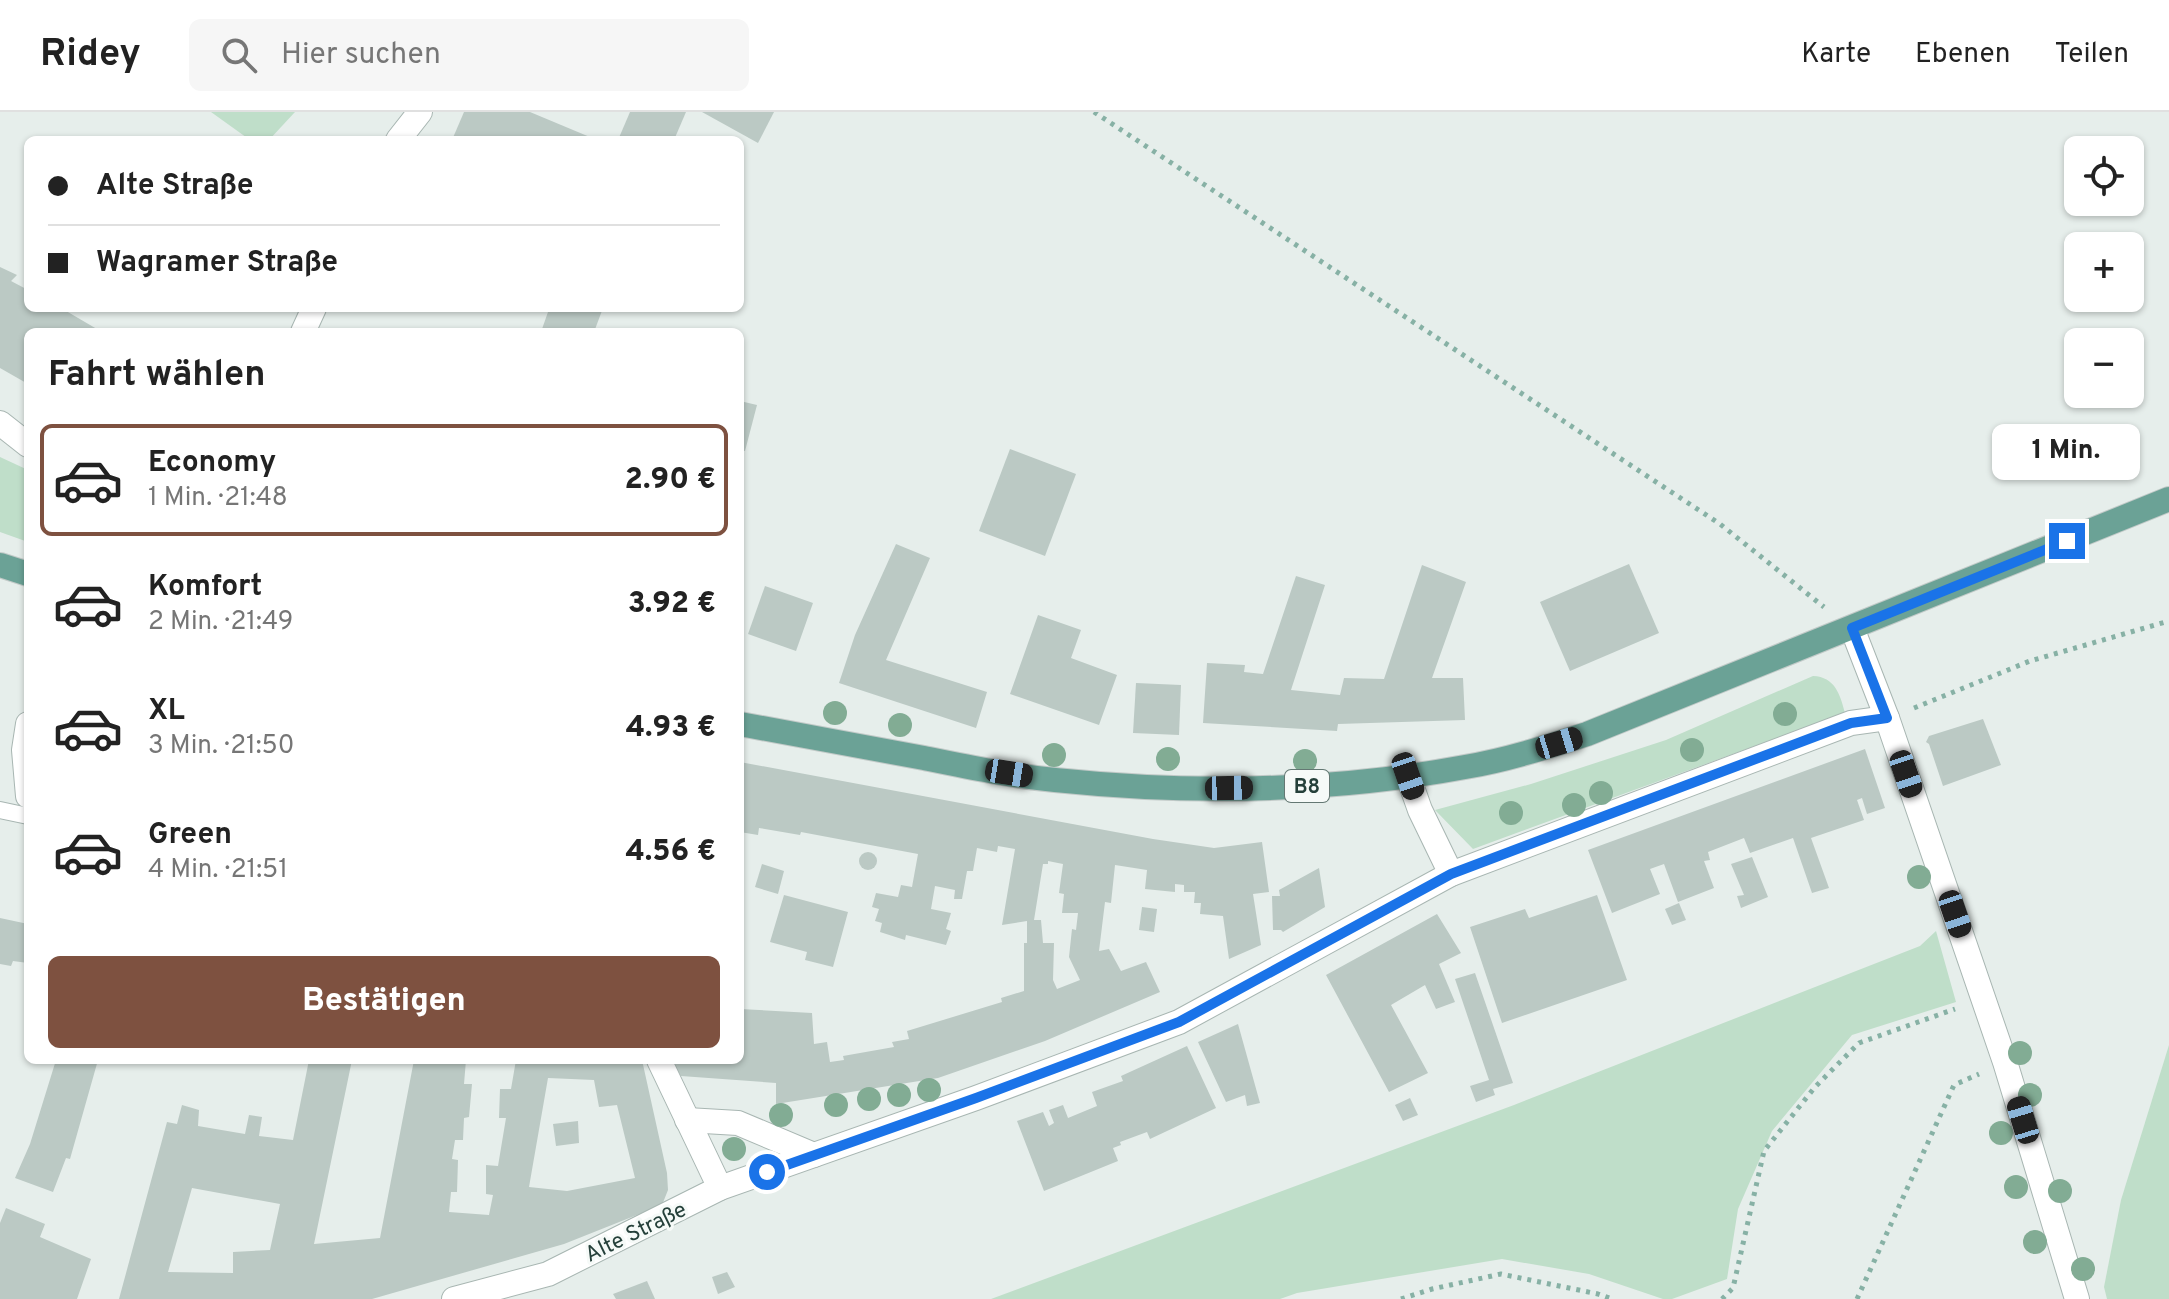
<!DOCTYPE html>
<html lang="de">
<meta charset="utf-8">
<style>
:root{--surface:#fff;--page:#f6f6f6;--text:#222;--muted:#767676;--line:#e0e0e0;--accent:#7e5140}
body{margin:0;font-family:Overpass,sans-serif;background:var(--page);color:var(--text);height:100vh;display:flex;flex-direction:column;font-size:30px;white-space:nowrap}
*{box-sizing:border-box;margin:0}
p{font-size:26px;color:var(--muted)}
.icon{flex:none;width:44px;height:44px;fill:none;stroke:currentColor;stroke-width:2;stroke-linecap:round;stroke-linejoin:round}
.map{position:relative;flex:1;overflow:hidden}
.panel{position:absolute;left:24px;top:216px;width:720px;height:736px;display:flex;flex-direction:column;background:var(--surface);border-radius:12px;box-shadow:0 2px 6px #0004}
.panel>*{flex:none}
.guide{position:absolute;left:24px;top:24px;width:720px;height:176px;border-radius:12px;box-shadow:0 2px 6px #0004;display:grid;align-content:center;height:176px;padding:0 24px;background:var(--surface)}
.buttons{position:absolute;left:2064px;top:24px;display:grid;gap:16px}
.buttons a{display:grid;place-items:center;width:80px;height:80px;border-radius:12px;background:var(--surface);box-shadow:0 2px 6px #0004;font-size:40px}
.end{position:absolute;width:36px;height:36px;margin:-18px;border:10px solid #1a73e8;background:#fff;box-shadow:0 0 0 4px #fff}
.from{border-radius:50%}
.bubble{position:absolute;height:56px;border-radius:12px;background:var(--surface);box-shadow:0 2px 6px #0004;font-size:26px;font-weight:800;line-height:56px;text-align:center}
.car{position:absolute;width:24px;height:48px;margin:-24px -12px;border-radius:10px;box-shadow:0 0 6px 2px #0007;background:linear-gradient(#222 24%,#8ab4d8 0 40%,#222 0 76%,#8ab4d8 0 86%,#222 0)}
.guide b{display:flex;align-items:center;gap:28px;height:76px;font-size:30px}
.guide b+b{border-top:2px solid var(--line)}
.guide i{width:20px;height:20px;background:var(--text)}
ul{padding:0;list-style:none}
li{display:flex;align-items:center;gap:24px;height:112px;margin:0 16px 12px;padding:0 8px;border:4px solid transparent;border-radius:12px}
li div{flex:1}
li b{display:block;font-size:30px}
li em{font-style:normal;font-weight:800}
li.current{border-color:var(--accent)}
li>.icon{width:72px;height:72px;stroke-width:1.5}
h2{padding:0 24px;font-size:36px;line-height:96px}
.primary-button{display:flex;gap:16px;margin-top:auto;padding:16px 24px}
.primary-button a{flex:1;height:92px;border-radius:12px;background:var(--accent);color:#fff;font-size:32px;font-weight:800;line-height:92px;text-align:center}
header{display:flex;align-items:center;gap:48px;box-sizing:border-box;height:112px;padding:0 40px;background:var(--surface);border-bottom:2px solid var(--line)}
header strong{font-size:38px}
nav{display:flex;gap:44px;margin-inline-start:auto;font-size:28px}
.search{width:560px;height:72px;background:var(--page);display:flex;align-items:center;gap:20px;box-sizing:border-box;padding:0 28px;border-radius:12px;color:var(--muted);font-size:30px}
.map>svg:first-child{display:block}
.green{fill:#bfdec9}
.building{fill:#bbc9c4;fill-rule:evenodd}
.lines{fill:none;stroke-linecap:round;stroke-linejoin:round}
.service-casing{stroke:#a8b6b2;stroke-width:18}
.minor-casing{stroke:#a8b6b2;stroke-width:26}
.tertiary-casing{stroke:#a8b6b2;stroke-width:26}
.primary-casing{stroke:#c2cac8;stroke-width:26}
.path{stroke:#87b1a5;stroke-width:5;stroke-dasharray:4 6;stroke-linecap:butt}
.service{stroke:#fff;stroke-width:16}
.minor{stroke:#fff;stroke-width:24}
.tertiary{stroke:#fff;stroke-width:24}
.primary{stroke:#6ba296;stroke-width:24}
.tree{fill:#82ac94}
.route{stroke:#1a73e8;stroke-width:10}
.labels{text-anchor:middle;stroke-width:6;stroke-linejoin:round;paint-order:stroke}
.shield{fill:#f6faf8;stroke:#647873;stroke-width:2}
.shield-label{font-size:20px;font-weight:bold;fill:#25403a}
.street-label{font-size:22px;fill:#25403a;stroke:#f6faf8}
</style>
<header>
<strong>Ridey</strong>
<div class="search"><svg class="icon" aria-label="search" viewBox="0 0 24 24"><circle cx="10" cy="10" r="6"/><path d="M15 15l6 6"/></svg>Hier suchen</div>
<nav><a>Karte</a><a>Ebenen</a><a>Teilen</a></nav>
</header>
<div class="map">
<svg width="2169" height="1187" viewBox="0 0 2169 1187">
<rect width="100%" height="100%" fill="#e6eeeb"/>
<g class="green">
<path d="M211 0H295L269 28H250Z"/>
<path d="M0 345 28 358V430L0 420Z"/>
<path d="M1813 564C1835 565 1840 582 1845 601L1473 737 1435 698 1531 672 1666 628Z"/>
<path d="M1936 819 1956 890 1852 923 1772 1019 1738 1097 1727 1167 1672 1187H1663L1589 1162 1502 1147 1297 1181 1280 1187H991L1514 993 1920 834Z"/>
<path d="M2169 933V1187H2107L2104 1175 2121 1088Z"/>
</g>
<g class="building">
<path d="M464 0H530L597 28H452Z"/>
<path d="M630 0H686L674 28H618Z"/>
<path d="M702 0H774L758 31Z"/>
<path d="M0 155 17 163 11 169 28 178V196H61L102 220H28V272L0 256Z"/>
<path d="M536 196H603L594 220H550L542 217 548 200Z"/>
<path d="M740 289 757 293 745 339 740 338Z"/>
<path d="M1010 337 1076 362 1045 444 979 419Z"/>
<path d="M896 432 930 446 886 548 987 580 976 616 839 571 855 523Z"/>
<path d="M1629 452 1659 521 1570 559 1540 490Z"/>
<path d="M1422 453 1466 470 1432 566H1463L1465 608 1338 612 1337 619 1203 611 1207 551 1245 553 1244 560 1263 562 1296 464 1325 473 1291 578 1340 583 1344 566 1384 567Z"/>
<path d="M765 474 813 491 796 539 748 522Z"/>
<path d="M1038 503 1081 518 1071 546 1117 563 1099 613 1010 582Z"/>
<path d="M1136 571 1181 573 1179 623 1133 621Z"/>
<path d="M1983 607 2001 653 1943 674 1929 632 1926 630 1929 624Z"/>
<path d="M1865 637 1885 696 1867 702 1862 686 1857 688 1864 708 1811 726 1829 776 1812 781 1793 726 1750 741 1744 726 1708 740 1710 748 1704 749 1714 776 1678 790 1664 752 1650 757 1660 782 1612 801 1588 738Z"/>
<path d="M740 650 1153 727 1214 736 1262 730 1269 780 1253 782 1261 833 1229 847 1223 804 1200 802 1201 791H1194L1195 780H1184V773L1175 772V780L1145 777 1147 758 1115 753 1111 791 1105 790 1099 839 1109 837 1121 859 1146 850 1160 880 1045 929 938 966 776 992V971L681 964 675 954 676 948H740V897L812 901 814 932 827 930 830 950 844 948 843 944 894 935 892 930 909 927 907 919 1002 890 1001 886 1024 879V831H1027V809L1002 813 1015 737 998 734 997 740 977 736 973 759H967L962 787H954L955 778 935 774 931 797 951 801 946 817 951 819 946 833 906 823 905 828 880 820 882 811 875 809 879 797 872 795 876 781 898 785 901 773 912 775 918 742 801 720 800 723 759 716 758 723 740 720ZM1048 749 1063 752 1059 781 1064 782 1062 801H1078L1076 818 1072 817 1069 845 1080 868 1057 877 1053 868 1054 831H1043L1041 808H1034L1043 752H1048Z"/>
<circle cx="868" cy="749" r="9"/>
<path d="M1752 745 1768 785 1741 796 1737 784 1744 783 1731 752Z"/>
<path d="M762 752 784 759 778 782 755 775Z"/>
<path d="M1319 756 1325 795 1283 820 1281 818H1273L1272 784H1280L1279 778Z"/>
<path d="M784 783 848 800 833 855 805 848 807 840 770 830Z"/>
<path d="M1597 783 1627 868 1502 911 1470 815 1525 797 1529 806Z"/>
<path d="M1679 791 1686 808 1672 813 1665 797Z"/>
<path d="M1142 795 1157 797 1154 820 1139 818Z"/>
<path d="M1437 802 1461 841 1439 852 1455 890 1436 897 1425 873 1391 893 1428 961 1389 980 1326 863Z"/>
<path d="M0 806 28 812V851L13 849 11 854 0 852Z"/>
<path d="M1475 861 1513 971 1493 977 1495 983 1476 990 1470 974 1489 968 1455 867Z"/>
<path d="M1238 912 1260 991 1247 994 1245 983 1226 990 1198 930Z"/>
<path d="M1187 934 1216 996 1150 1027 1147 1020 1120 1030 1121 1033 1113 1036 1118 1049 1044 1079 1017 1009 1043 1000 1049 1014 1054 1011 1049 998 1063 993 1068 1006 1097 994 1092 980 1123 969 1121 964Z"/>
<path d="M56 948H98L70 1047 66 1046 53 1080 15 1066 30 1032Z"/>
<path d="M309 948H352L314 1132 380 1126 414 948H466L464 972H472L469 1005 464 1006 463 1028H455L452 1047 458 1048 457 1080H451L449 1100 489 1103 493 1083 486 1082V1053L498 1054 506 1006H499L500 977H511L516 948H642L667 1061 668 1078 662 1093 564 1132 372 1187H119L167 1010 177 1012 182 993 199 998 198 1014 245 1022 249 1003 262 1005 259 1024 293 1028ZM548 966 594 968 599 995 617 993 635 1066 567 1079 529 1075ZM192 1076 280 1092 270 1138 233 1140V1161L168 1160Z"/>
<path d="M1410 986 1418 1003 1403 1009 1395 993Z"/>
<path d="M578 1009 579 1031 556 1034 553 1012Z"/>
<path d="M6 1096 45 1112 40 1125 91 1147 77 1187H0V1111Z"/>
<path d="M727 1160 735 1175 718 1182 712 1165Z"/>
<path d="M647 1169 655 1187H616L613 1182Z"/>
</g>
<g class="lines">
<g class="service-casing">
<path id="service" d="M0 698 28 704"/>
</g>
<g class="minor-casing">
<g id="minor">
<path d="M398 28 420 0"/>
<path d="M303 220 314 196"/>
<path d="M0 311 28 333"/>
<path d="M28 612 24 638 28 684"/>
<path d="M1408 664 1420 698 1451 762"/>
<path d="M659 948 720 1076"/>
<path d="M687 1008 738 1011 814 1043"/>
<path d="M454 1187 548 1162 720 1076 976 986 1179 910 1451 762 1851 611 1887 606"/>
</g>
</g>
<g class="tertiary-casing">
<path id="tertiary" d="M1852 516 1887 606 2005 950 2077 1187"/>
</g>
<g class="primary-casing">
<g id="primary">
<path d="M0 453 28 462"/>
<path d="M740 612C801 623 863 635 924 646 968 655 1011 664 1055 668 1191 682 1331 680 1465 655 1507 648 1547 635 1587 622L2169 387"/>
</g>
</g>
<g class="path">
<path d="M1094 0 1720 412 1824 495"/>
<path d="M1914 596 2030 549 2169 509"/>
<path d="M1401 1187 1432 1177 1501 1162 1598 1182 1612 1187"/>
<path d="M1722 1187 1733 1176 1764 1039 1815 975 1859 931 1955 897"/>
<path d="M1857 1187 1954 973 1979 962"/>
</g>
<use href="#service" class="service"/>
<use href="#minor" class="minor"/>
<use href="#tertiary" class="tertiary"/>
<use href="#primary" class="primary"/>
</g>
<g class="tree">
<circle cx="835" cy="601" r="12"/>
<circle cx="1785" cy="602" r="12"/>
<circle cx="900" cy="613" r="12"/>
<circle cx="1692" cy="638" r="12"/>
<circle cx="1054" cy="643" r="12"/>
<circle cx="1168" cy="647" r="12"/>
<circle cx="1305" cy="649" r="12"/>
<circle cx="1601" cy="681" r="12"/>
<circle cx="1574" cy="693" r="12"/>
<circle cx="1511" cy="701" r="12"/>
<circle cx="1919" cy="765" r="12"/>
<circle cx="2020" cy="941" r="12"/>
<circle cx="929" cy="978" r="12"/>
<circle cx="899" cy="983" r="12"/>
<circle cx="2030" cy="983" r="12"/>
<circle cx="869" cy="987" r="12"/>
<circle cx="836" cy="993" r="12"/>
<circle cx="781" cy="1003" r="12"/>
<circle cx="2001" cy="1021" r="12"/>
<circle cx="734" cy="1037" r="12"/>
<circle cx="2016" cy="1075" r="12"/>
<circle cx="2060" cy="1079" r="12"/>
<circle cx="2035" cy="1130" r="12"/>
<circle cx="2083" cy="1157" r="12"/>
</g>
<g class="lines">
<path class="route" d="M767 1060 976 986 1179 910 1451 762 1851 611 1887 606 1852 516 2067 429"/>
</g>
<g class="labels">
<rect class="shield" x="1285" y="658" width="44" height="32" rx="6"/>
<g class="shield-label">
<text x="1307" y="681">B8</text>
</g>
<g class="street-label">
<text transform="translate(635 1119) rotate(-26)" y="8">Alte Straße</text>
</g>
</g>
</svg>
<div class="buttons">
<a><svg class="icon" aria-label="locate" viewBox="0 0 24 24"><circle cx="12" cy="12" r="6"/><path d="M12 2v4M12 18v4M2 12h4M18 12h4"/></svg></a>
<a>+</a>
<a>−</a>
</div>
<i class="end from" style="left:767px;top:1060px"></i>
<i class="end" style="left:2067px;top:429px"></i>
<div class="bubble" style="left:1992px;top:312px;width:148px">1 Min.</div>
<i class="car" style="left:1559px;top:631px;rotate:73deg"></i>
<i class="car" style="left:1009px;top:661px;rotate:99deg"></i>
<i class="car" style="left:1906px;top:662px;rotate:161deg"></i>
<i class="car" style="left:1408px;top:664px;rotate:161deg"></i>
<i class="car" style="left:1229px;top:676px;rotate:89deg"></i>
<i class="car" style="left:1955px;top:802px;rotate:161deg"></i>
<i class="car" style="left:2023px;top:1008px;rotate:343deg"></i>
<div class="guide">
<b><i class="from"></i>Alte Straße</b>
<b><i></i>Wagramer Straße</b>
</div>
<section class="panel">
<h2>Fahrt wählen</h2>
<ul>
<li class="current"><svg class="icon" aria-label="car" viewBox="0 0 24 24"><path d="M5 17H2v-5l4-1 3-4h7l3 4 3 1v5h-3M9 17h6M6 11h13"/><circle cx="7" cy="17" r="2"/><circle cx="17" cy="17" r="2"/></svg><div><b>Economy</b><p>1 Min. · 21:48</p></div><em>2.90 €</em></li>
<li><svg class="icon" aria-label="car" viewBox="0 0 24 24"><path d="M5 17H2v-5l4-1 3-4h7l3 4 3 1v5h-3M9 17h6M6 11h13"/><circle cx="7" cy="17" r="2"/><circle cx="17" cy="17" r="2"/></svg><div><b>Komfort</b><p>2 Min. · 21:49</p></div><em>3.92 €</em></li>
<li><svg class="icon" aria-label="car" viewBox="0 0 24 24"><path d="M5 17H2v-5l4-1 3-4h7l3 4 3 1v5h-3M9 17h6M6 11h13"/><circle cx="7" cy="17" r="2"/><circle cx="17" cy="17" r="2"/></svg><div><b>XL</b><p>3 Min. · 21:50</p></div><em>4.93 €</em></li>
<li><svg class="icon" aria-label="car" viewBox="0 0 24 24"><path d="M5 17H2v-5l4-1 3-4h7l3 4 3 1v5h-3M9 17h6M6 11h13"/><circle cx="7" cy="17" r="2"/><circle cx="17" cy="17" r="2"/></svg><div><b>Green</b><p>4 Min. · 21:51</p></div><em>4.56 €</em></li>
</ul>
<div class="primary-button"><a>Bestätigen</a></div>
</section>
</div>
